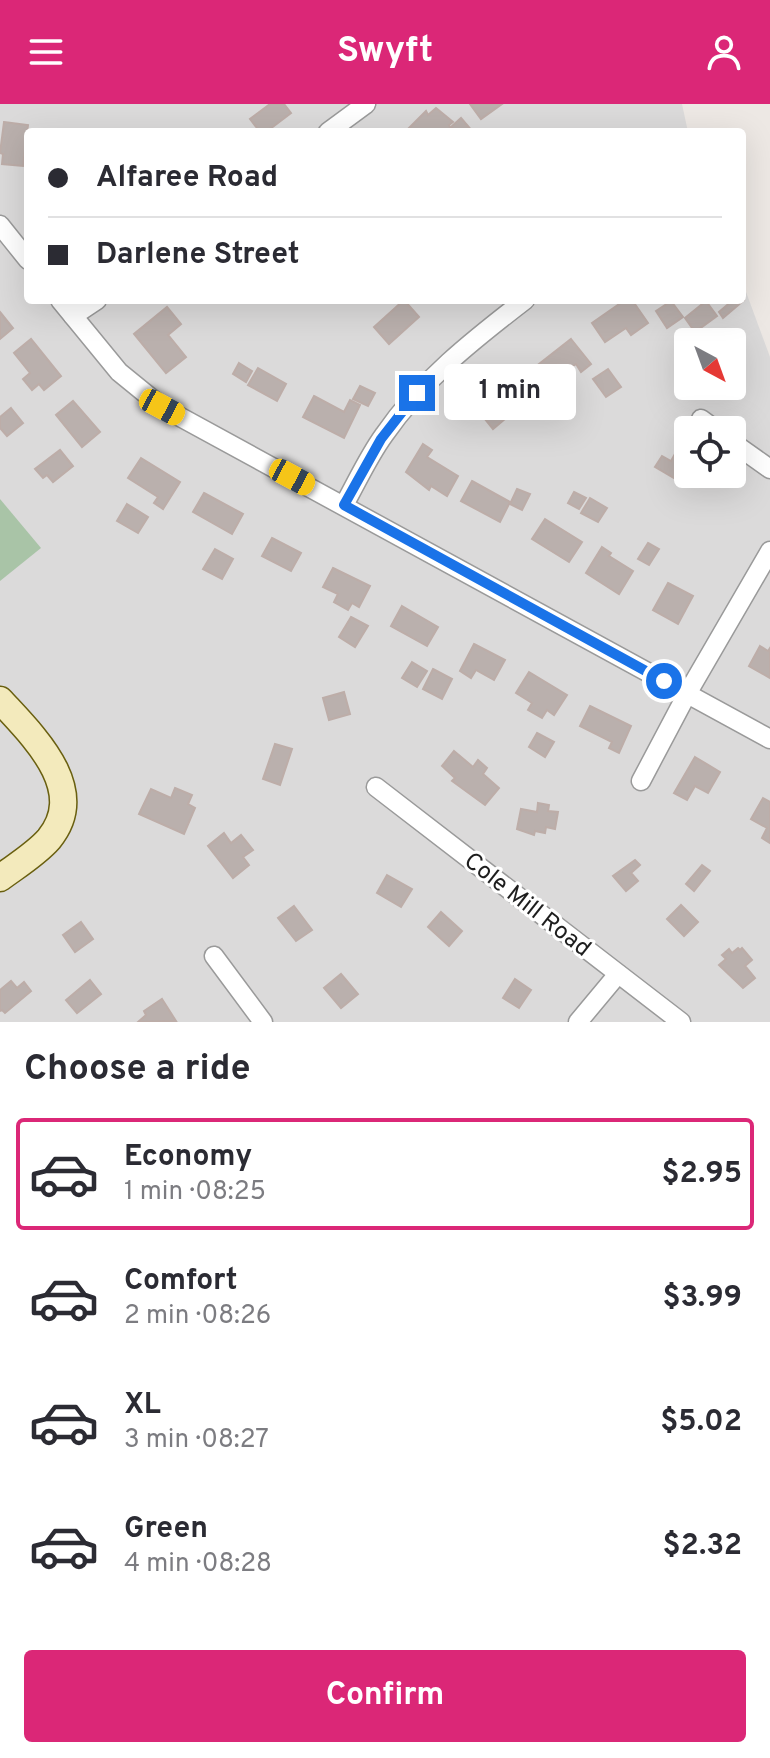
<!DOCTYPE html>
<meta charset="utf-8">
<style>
:root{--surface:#fff;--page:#f2f2f3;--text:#2b2b33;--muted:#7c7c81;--line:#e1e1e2;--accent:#db2777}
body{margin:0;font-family:Overpass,sans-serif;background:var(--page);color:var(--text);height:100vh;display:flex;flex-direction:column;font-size:30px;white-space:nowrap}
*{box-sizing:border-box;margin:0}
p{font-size:26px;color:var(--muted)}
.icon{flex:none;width:44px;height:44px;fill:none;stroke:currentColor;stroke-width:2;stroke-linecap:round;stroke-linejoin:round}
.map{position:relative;height:918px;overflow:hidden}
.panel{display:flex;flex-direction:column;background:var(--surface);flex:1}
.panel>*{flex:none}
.hud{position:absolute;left:24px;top:24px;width:722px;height:176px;border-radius:8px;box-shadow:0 8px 32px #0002;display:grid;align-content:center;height:176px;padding:0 24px;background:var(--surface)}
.needle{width:52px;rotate:139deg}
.fabs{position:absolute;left:674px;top:224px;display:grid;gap:16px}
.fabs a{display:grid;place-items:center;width:72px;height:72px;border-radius:8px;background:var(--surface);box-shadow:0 8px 32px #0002;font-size:40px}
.end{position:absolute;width:36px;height:36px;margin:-18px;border:10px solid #1a73e8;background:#fff;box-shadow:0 0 0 4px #fff}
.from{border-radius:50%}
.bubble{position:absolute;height:56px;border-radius:8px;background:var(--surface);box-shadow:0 8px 32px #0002;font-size:26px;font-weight:700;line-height:56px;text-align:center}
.car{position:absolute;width:24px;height:48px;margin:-24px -12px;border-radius:10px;box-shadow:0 0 6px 2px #0007;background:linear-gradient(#f5c518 24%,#345 0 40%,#f5c518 0 76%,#345 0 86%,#f5c518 0)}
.hud b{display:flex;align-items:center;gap:28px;height:76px;font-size:30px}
.hud b+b{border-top:2px solid var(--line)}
.hud i{width:20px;height:20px;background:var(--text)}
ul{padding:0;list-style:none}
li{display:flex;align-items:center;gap:24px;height:112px;margin:0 16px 12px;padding:0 8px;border:4px solid transparent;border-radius:8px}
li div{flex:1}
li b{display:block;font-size:30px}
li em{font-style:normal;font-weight:700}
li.current{border-color:var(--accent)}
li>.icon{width:72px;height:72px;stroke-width:1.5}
h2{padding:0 24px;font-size:36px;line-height:96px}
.cta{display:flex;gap:16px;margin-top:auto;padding:16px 24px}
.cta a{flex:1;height:92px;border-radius:8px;background:var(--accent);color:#fff;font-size:32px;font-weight:700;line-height:92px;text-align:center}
header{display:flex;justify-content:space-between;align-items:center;height:104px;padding:0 24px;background:var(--accent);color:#fff;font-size:36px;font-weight:700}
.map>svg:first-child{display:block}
.residential{fill:#dbdada;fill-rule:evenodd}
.cemetery{fill:#a9c4a7}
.building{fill:#bab0ad;stroke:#bdada8;stroke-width:2}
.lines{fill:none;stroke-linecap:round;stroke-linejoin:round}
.minor-casing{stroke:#9a9a9a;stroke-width:21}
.secondary-casing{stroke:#695f0f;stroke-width:29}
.minor{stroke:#fff;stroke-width:18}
.secondary{stroke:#f3eabc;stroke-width:26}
.route{stroke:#1a73e8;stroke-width:10}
.labels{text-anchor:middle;stroke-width:6;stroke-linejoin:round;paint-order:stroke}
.street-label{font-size:24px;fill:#1d1d1d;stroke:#fff}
</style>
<header><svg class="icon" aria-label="menu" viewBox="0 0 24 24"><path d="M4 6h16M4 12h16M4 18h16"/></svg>Swyft<svg class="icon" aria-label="person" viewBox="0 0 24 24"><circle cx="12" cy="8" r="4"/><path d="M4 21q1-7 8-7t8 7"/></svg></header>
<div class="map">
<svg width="770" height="918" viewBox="0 0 770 918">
<rect width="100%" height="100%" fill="#ede8e4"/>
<path class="residential" d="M0 0H682L688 28H28V196H742V177L770 253V918H0ZM688 238H732V282H688ZM688 326H732V370H688Z"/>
<path class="cemetery" d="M0 395 41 444 0 477Z"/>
<g class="building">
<path d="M270 0H284L291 9 266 28H260L250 15Z"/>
<path d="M470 0H502L481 15Z"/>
<path d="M436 4 453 18 449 21 452 28H405L426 7 428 11Z"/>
<path d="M461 14 473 28H456L451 23Z"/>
<path d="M4 18 28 21 23 62 2 60 3 50 0 49Z"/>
<path d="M404 196 419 213 389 240 374 223Z"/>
<path d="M625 196H632L648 219 631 231 626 224 605 238 592 219Z"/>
<path d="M733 196 743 197 723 214 719 208Z"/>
<path d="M671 197 683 213 667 224 656 207Z"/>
<path d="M706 197 717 212 695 228 685 214Z"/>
<path d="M167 203 181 220 168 231 186 253 166 269 134 230Z"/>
<path d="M0 208 13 224 0 235Z"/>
<path d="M31 235 61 272 44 286 39 280 32 286 23 275 30 269 14 249Z"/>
<path d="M571 235 591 260 581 268 576 260 555 276 559 282 552 287 534 264Z"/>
<path d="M239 259 252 267 246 278 233 270Z"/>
<path d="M258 264 286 280 277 297 248 281Z"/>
<path d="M608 265 621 283 606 293 593 275Z"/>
<path d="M360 282 375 289 368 302 353 295Z"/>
<path d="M506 287 519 303 493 325 480 309Z"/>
<path d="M314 292 344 308 350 296 360 301 344 334 303 313Z"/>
<path d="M73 297 100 328 82 343 56 311Z"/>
<path d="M11 304 23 319 7 332 0 324V313Z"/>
<path d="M688 327V370H692L686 381 655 363 662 352 671 357Z"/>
<path d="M423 340 432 346 427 353 458 372 447 392 431 382 429 386 406 368Z"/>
<path d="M60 346 73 362 53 378 47 371 43 374 35 365Z"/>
<path d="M141 354 180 378 163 405 154 399 158 393 128 374Z"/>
<path d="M472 377 510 398 500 418 461 397Z"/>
<path d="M517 385 530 390 522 406 510 400Z"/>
<path d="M574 388 586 394 579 405 568 399Z"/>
<path d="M204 389 243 410 232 430 193 408Z"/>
<path d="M590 394 607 404 598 418 581 409Z"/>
<path d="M127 400 148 413 138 429 117 417Z"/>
<path d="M545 415 582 438 569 458 532 435Z"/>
<path d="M272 434 301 449 291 467 262 452Z"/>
<path d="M648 439 659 445 649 461 638 455Z"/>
<path d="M602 443 611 449 609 452 633 467 619 490 586 469Z"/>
<path d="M215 445 233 455 222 475 203 465Z"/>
<path d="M333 464 370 482 359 503 352 499 348 506 334 498 338 490 323 483Z"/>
<path d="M668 479 693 492 678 520 653 506Z"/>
<path d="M402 502 438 523 427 542 391 522Z"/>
<path d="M351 513 368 522 355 543 339 533Z"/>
<path d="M474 540 505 556 494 576 476 566 471 574 460 567Z"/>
<path d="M760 542 768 547 770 544V574L749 562Z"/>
<path d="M412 558 427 567 417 583 402 574Z"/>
<path d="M433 565 452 575 442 595 423 585Z"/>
<path d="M529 568 567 591 554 611 547 606 542 614 528 606 532 599 516 589Z"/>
<path d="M344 588 350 610 329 616 323 594Z"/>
<path d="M590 602 631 622 619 649 609 644 612 638 580 622Z"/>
<path d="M537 629 554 638 545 653 529 643Z"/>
<path d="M275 640 292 645 280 681 263 675Z"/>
<path d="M454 647 473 663 478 656 487 664 483 670 499 684 485 701 452 677 455 674 442 662Z"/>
<path d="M695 653 720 668 708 689 695 682 687 696 674 689Z"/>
<path d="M175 684 192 691 188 700 195 704 184 730 139 710 151 685 171 694Z"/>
<path d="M763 694 770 698V739L762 734 767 724 751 715Z"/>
<path d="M538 699 549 701 548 707 558 708 555 725 546 723 545 729 535 727 534 731 517 725 521 705 537 708Z"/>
<path d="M224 729 231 739 241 731 253 746 243 753 249 761 233 774 208 742Z"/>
<path d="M635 756 640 761 631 769 638 777 626 787 613 772Z"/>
<path d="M702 761 710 767 694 787 686 780Z"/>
<path d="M387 771 412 785 401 803 377 789Z"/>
<path d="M681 801 698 818 684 832 667 815Z"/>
<path d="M294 802 312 826 296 837 278 814Z"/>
<path d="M441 808 462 827 449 842 428 823Z"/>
<path d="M81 818 93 835 75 848 63 831Z"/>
<path d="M738 844 740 846 742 844 752 856 745 862 755 874 743 884 719 861 726 855 722 851 729 845 732 849Z"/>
<path d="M341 870 358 890 341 904 324 884Z"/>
<path d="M515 875 531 886 519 904 503 894Z"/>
<path d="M90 876 101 890 77 909 66 896Z"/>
<path d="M11 877 17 884 24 878 31 887 5 909 2 906 0 907V886Z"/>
<path d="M162 895 176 917 138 918 146 911 144 907Z"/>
</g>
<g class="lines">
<g class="minor-casing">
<g id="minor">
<path d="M328 28 366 0"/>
<path d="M0 121 28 156"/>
<path d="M60 196 119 268 162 303 770 635"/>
<path d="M73 212 97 196"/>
<path d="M701 315 716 326"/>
<path d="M732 338 770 365"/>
<path d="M344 401C357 378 368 353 384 331 421 277 473 236 525 196"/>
<path d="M641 677 687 590 770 447"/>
<path d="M376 683 681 918"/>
<path d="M214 852 263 918"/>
<path d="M578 918 618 870"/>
</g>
</g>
<g class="secondary-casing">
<path id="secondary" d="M0 596C32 631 90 685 49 735 36 750 16 762 0 774"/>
</g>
<use href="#minor" class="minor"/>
<use href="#secondary" class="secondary"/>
</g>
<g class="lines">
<path class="route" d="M417 289 381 335 344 401 664 577"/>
</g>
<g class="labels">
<g class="street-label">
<text transform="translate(528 800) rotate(38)" y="8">Cole Mill Road</text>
</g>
</g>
</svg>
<div class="fabs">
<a><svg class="needle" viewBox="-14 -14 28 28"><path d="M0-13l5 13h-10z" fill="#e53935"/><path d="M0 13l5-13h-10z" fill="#7c7c81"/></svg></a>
<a><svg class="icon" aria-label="locate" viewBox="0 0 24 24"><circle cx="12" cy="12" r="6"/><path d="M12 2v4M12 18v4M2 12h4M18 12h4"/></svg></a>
</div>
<i class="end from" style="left:664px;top:577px"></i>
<i class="end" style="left:417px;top:289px"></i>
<div class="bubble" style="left:444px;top:260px;width:132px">1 min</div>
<i class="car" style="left:162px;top:303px;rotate:118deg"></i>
<i class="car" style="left:292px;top:373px;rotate:118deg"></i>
<div class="hud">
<b><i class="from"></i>Alfaree Road</b>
<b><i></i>Darlene Street</b>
</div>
</div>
<section class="panel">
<h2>Choose a ride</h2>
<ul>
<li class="current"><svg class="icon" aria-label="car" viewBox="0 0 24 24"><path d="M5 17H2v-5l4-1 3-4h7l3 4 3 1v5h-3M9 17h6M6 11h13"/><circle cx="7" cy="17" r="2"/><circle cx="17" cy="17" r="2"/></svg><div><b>Economy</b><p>1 min · 08:25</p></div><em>$2.95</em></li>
<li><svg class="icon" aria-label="car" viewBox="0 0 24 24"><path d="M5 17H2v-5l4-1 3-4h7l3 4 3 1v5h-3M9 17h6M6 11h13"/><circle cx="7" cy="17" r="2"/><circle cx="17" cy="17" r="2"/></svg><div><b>Comfort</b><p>2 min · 08:26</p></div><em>$3.99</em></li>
<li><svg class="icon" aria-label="car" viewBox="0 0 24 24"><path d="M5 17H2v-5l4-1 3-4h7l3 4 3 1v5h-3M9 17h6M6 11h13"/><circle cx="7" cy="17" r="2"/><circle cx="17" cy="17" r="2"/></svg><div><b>XL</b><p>3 min · 08:27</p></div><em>$5.02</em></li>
<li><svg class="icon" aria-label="car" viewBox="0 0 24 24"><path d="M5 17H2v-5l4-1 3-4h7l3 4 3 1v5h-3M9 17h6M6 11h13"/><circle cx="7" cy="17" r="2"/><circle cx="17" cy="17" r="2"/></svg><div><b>Green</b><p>4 min · 08:28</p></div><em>$2.32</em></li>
</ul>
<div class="cta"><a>Confirm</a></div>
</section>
